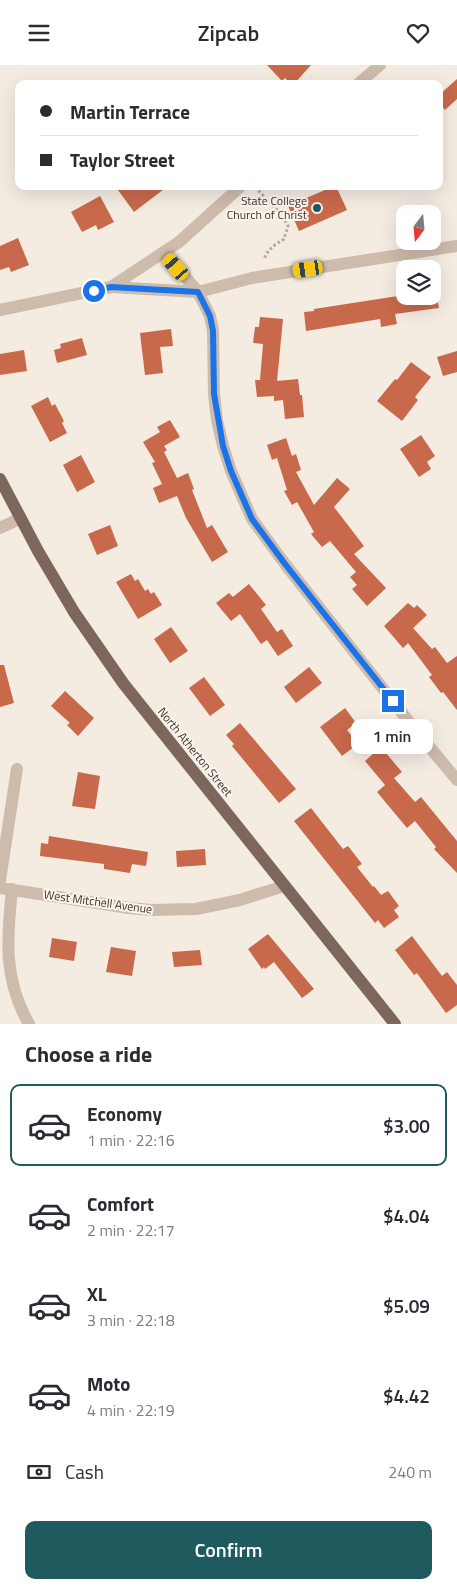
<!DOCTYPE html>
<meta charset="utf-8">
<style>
:root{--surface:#fff;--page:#f2f2f3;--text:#2b2b33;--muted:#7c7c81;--line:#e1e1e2;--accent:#1f5a5e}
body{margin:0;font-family:"Titillium Web",sans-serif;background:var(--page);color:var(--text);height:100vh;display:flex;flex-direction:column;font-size:19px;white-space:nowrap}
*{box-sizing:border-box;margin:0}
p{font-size:16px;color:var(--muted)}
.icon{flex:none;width:28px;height:28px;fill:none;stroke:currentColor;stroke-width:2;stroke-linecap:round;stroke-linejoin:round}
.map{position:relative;height:959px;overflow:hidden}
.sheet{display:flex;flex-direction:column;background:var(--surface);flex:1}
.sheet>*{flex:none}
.top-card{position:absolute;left:15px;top:15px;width:428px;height:110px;border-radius:10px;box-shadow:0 5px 20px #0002;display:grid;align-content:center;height:110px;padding:0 25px;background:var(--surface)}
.needle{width:32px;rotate:196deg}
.buttons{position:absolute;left:396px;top:140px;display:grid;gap:10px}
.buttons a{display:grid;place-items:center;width:45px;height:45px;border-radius:10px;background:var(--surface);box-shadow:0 5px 20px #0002;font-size:25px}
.end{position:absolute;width:22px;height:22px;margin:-11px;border:6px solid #1a73e8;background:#fff;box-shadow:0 0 0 2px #fff}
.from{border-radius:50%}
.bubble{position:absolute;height:35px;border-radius:10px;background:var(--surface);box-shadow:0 5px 20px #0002;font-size:16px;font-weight:600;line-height:35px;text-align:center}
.car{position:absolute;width:15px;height:30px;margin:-15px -8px;border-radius:6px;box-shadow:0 0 4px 1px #0007;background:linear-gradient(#f5c518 24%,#345 0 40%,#f5c518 0 76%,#345 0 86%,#f5c518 0)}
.top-card b{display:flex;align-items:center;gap:18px;height:48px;font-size:19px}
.top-card b+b{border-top:1px solid var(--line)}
.top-card i{width:12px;height:12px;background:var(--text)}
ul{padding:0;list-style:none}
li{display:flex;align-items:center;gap:15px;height:82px;margin:0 10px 8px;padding:0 15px;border:2px solid transparent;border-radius:10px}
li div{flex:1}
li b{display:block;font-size:19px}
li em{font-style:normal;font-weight:600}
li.on{border-color:var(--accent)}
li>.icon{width:45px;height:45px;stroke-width:1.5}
h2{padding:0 25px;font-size:22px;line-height:60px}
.pay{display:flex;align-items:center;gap:12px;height:55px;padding:0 25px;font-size:19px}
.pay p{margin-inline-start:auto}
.button{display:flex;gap:10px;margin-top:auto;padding:10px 25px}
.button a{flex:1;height:58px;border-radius:10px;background:var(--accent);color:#fff;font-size:20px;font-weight:600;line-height:58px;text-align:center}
header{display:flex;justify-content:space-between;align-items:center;height:65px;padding:0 25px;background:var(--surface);font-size:22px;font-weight:600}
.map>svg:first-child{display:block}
.building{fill:#c8694b}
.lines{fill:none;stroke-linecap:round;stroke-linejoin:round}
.path{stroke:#b9a596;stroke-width:3;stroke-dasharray:2.5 2.5;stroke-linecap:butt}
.minor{stroke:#cdbbac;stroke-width:12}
.major{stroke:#7d675c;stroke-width:12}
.route{stroke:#1a73e8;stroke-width:6}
.poi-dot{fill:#1f5a5e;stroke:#fbf5ee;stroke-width:2}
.labels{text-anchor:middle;stroke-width:4;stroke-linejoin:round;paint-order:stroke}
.poi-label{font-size:12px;fill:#3b302b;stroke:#fbf5ee;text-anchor:end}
.street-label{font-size:12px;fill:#3b302b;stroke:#fbf5ee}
</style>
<header><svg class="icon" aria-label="menu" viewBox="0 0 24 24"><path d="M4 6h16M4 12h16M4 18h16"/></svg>Zipcab<svg class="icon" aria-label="heart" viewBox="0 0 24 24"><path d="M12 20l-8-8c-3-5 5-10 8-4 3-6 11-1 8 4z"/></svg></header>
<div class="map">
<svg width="457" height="959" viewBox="0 0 457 959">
<rect width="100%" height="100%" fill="#f4ebe1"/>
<g class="building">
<path d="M267 0H311L294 19H291L285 13 282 16Z"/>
<path d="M457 14V34L445 45 439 38V30Z"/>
<path d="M115 121H168L134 147Z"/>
<path d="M334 121H336L347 145 299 166 288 141Z"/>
<path d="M100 131 114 157 98 165 96 160 82 167 71 147Z"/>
<path d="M18 173 29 200 11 207 9 202 0 205V181Z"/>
<path d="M398 231H437L439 243 395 249 397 259 381 262 380 254 306 266 304 247 314 246V244Z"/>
<path d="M260 252 283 254 277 316 298 314 300 330H302L304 352 285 354 283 335 274 336V331L257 332 255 315H260L263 279 253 278 255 262H259Z"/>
<path d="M171 264 173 281 160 282 163 308 145 310 140 268Z"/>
<path d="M82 273 87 290 57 298 54 285 61 283 60 279Z"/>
<path d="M24 285 27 306 0 310V289Z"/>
<path d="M457 286V307L443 311 437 292Z"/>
<path d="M411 297 431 312 415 332 418 335 402 356 377 336 395 314 397 315Z"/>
<path d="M48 332 52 341 55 339 64 356 62 358 67 368 50 377 31 341Z"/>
<path d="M170 355 180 372 164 381 167 385 164 387 177 413 188 408 194 424 192 425 207 463 212 460 228 487 212 497 186 453 177 431 159 438 153 423 162 419 152 398 155 397 143 377 160 367 157 362Z"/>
<path d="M421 370 435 391 427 397 431 404 419 412 400 384Z"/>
<path d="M286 373 292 391 296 389 301 405 296 407 314 440 337 413 350 424 334 442 364 481 354 489 386 523 367 541 352 524 357 520 350 512 356 507 330 476 322 482 311 469 314 467 297 437 292 440 284 426 287 425 277 393 272 395 267 380Z"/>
<path d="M81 390 95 417 77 427 63 400Z"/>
<path d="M110 460 118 481 97 490 88 469Z"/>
<path d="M131 509 135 516 138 514 145 526 148 524 151 529 154 527 162 540 138 554 116 517Z"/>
<path d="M249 519 266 540 261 544 277 567 282 564 293 581 278 591 267 575 261 579 240 549 231 556 216 538 229 528 233 532Z"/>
<path d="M408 538 414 543 417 540 427 550 413 563 432 584 435 582 447 598 457 591V645L443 627 441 628 429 612 432 610 408 578 403 583 384 561Z"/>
<path d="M171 562 188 586 170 598 154 574Z"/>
<path d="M0 600H4L14 638 0 642Z"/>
<path d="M309 602 322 618 296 638 284 622Z"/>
<path d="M204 612 225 640 210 651 189 623Z"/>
<path d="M65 626 94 653 78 671 67 660 70 658 51 641Z"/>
<path d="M345 643 356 658 347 665 358 679 342 691 320 662Z"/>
<path d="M240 658 296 724 279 738 232 681 234 679 226 670Z"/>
<path d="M381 682 402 707 394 713 415 737 421 732 457 776V808L434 784 436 782 415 756 407 763 377 727 385 720 365 696Z"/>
<path d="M78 707 100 711 95 744 72 741Z"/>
<path d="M311 743 343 784 348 781 362 799 357 802 373 822 374 821 381 830 388 826 399 841 394 845 399 852 384 863 378 855 375 858 294 756Z"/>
<path d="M49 771 148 787 146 801 132 799 130 808 104 804V799L40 791 41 778 48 779Z"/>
<path d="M205 784 206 800 177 802 176 786Z"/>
<path d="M268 869 314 924 302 933 274 897 265 904 264 902 262 904 248 884Z"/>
<path d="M412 871 442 911 447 907 457 920V940L446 948 417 908 414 910 395 885Z"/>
<path d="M52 873 77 877 74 896 49 892Z"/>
<path d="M111 882 136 886 132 911 106 907Z"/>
<path d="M200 885 202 900 174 902 172 887Z"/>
</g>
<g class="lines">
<path class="path" d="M255 122 282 150 288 161 284 174C275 180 267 184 264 195"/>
<g class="minor">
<path d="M358 19 380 0"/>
<path d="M164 187 198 227 210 251 213 266 214 329 217 355 223 381 231 406 252 454 285 499 417 667 457 715"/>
<path d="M111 222 198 227 252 213 457 181"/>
<path d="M0 245 111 222 179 177 241 121"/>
<path d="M0 463 21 453"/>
<path d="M0 815 17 704"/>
<path d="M0 823 129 843 151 845 196 844 240 835 284 821"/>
<path d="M12 824C7 873 3 914 29 959"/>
</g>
<path class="major" d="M0 414 38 486 74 547 123 618 395 959"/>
</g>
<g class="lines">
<path class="route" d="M94 226 111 222 198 227 210 251 213 266 214 329 223 381 231 406 252 454 285 499 393 636"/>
</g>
<circle class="poi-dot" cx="317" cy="143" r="5"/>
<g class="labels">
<g class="poi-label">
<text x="307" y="140">State College<tspan x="307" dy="14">Church of Christ</tspan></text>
</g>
<g class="street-label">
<text transform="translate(195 687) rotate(51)" y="4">North Atherton Street</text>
<text transform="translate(98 837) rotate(8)" y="4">West Mitchell Avenue</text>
</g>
</g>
</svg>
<div class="buttons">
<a><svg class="needle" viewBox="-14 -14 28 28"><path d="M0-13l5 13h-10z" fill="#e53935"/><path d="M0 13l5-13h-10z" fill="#7c7c81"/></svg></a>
<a><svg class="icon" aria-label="layers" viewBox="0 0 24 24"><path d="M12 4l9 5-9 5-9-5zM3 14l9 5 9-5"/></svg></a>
</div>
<i class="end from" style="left:94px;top:226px"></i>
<i class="end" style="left:393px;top:636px"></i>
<div class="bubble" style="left:351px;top:654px;width:82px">1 min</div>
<i class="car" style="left:176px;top:202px;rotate:319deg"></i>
<i class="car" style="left:308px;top:204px;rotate:261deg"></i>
<div class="top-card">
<b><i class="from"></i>Martin Terrace</b>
<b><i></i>Taylor Street</b>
</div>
</div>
<section class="sheet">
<h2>Choose a ride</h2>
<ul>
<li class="on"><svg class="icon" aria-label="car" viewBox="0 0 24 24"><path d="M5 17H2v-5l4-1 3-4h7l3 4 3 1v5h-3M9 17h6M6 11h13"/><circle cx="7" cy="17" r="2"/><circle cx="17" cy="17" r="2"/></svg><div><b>Economy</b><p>1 min · 22:16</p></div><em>$3.00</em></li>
<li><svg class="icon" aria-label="car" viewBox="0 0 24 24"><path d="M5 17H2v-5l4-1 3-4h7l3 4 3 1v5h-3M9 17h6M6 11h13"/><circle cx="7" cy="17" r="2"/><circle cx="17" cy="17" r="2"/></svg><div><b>Comfort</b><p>2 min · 22:17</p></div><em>$4.04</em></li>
<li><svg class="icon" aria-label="car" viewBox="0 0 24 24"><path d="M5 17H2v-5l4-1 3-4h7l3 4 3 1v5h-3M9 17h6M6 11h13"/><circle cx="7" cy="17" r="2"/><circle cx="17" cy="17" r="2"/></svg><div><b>XL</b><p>3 min · 22:18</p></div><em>$5.09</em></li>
<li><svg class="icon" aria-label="car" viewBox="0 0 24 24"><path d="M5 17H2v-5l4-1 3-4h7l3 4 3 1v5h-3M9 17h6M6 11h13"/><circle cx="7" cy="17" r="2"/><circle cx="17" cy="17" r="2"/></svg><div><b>Moto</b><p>4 min · 22:19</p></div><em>$4.42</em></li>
</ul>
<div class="pay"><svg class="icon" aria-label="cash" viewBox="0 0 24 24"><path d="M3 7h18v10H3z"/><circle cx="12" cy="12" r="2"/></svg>Cash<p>240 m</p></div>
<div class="button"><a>Confirm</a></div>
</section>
